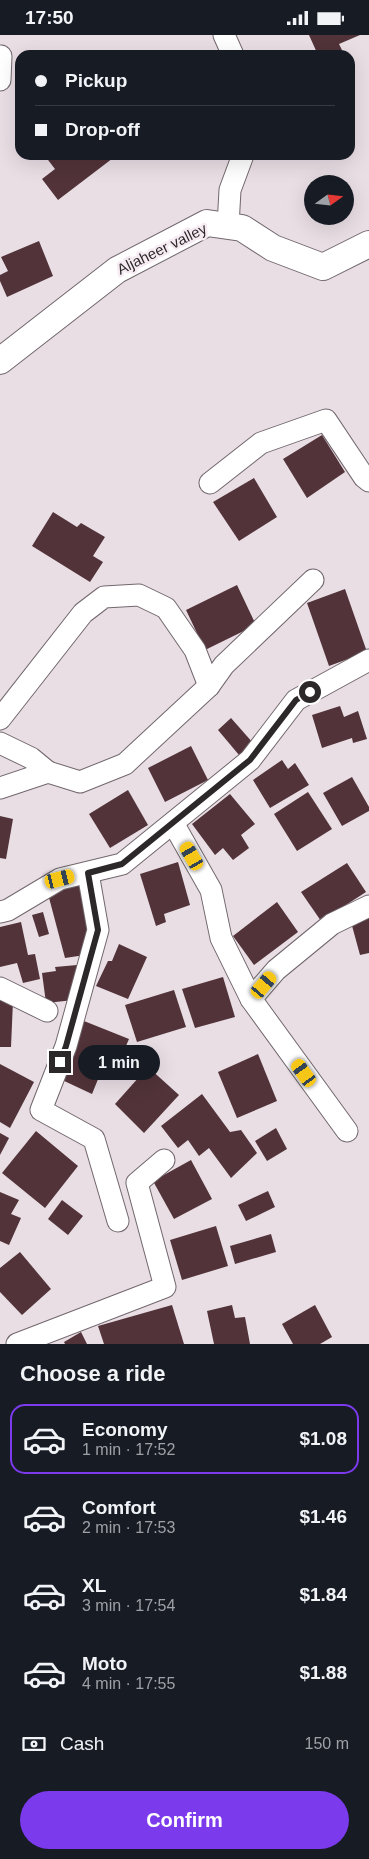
<!DOCTYPE html>
<meta charset="utf-8">
<style>
:root{--surface:#171b24;--page:#242831;--text:#f1f3f6;--muted:#9ea1a6;--line:#363941;--accent:#7c3aed}
body{margin:0;font-family:Helvetica,sans-serif;background:var(--page);color:var(--text);height:100vh;display:flex;flex-direction:column;font-size:19px;white-space:nowrap}
*{box-sizing:border-box;margin:0}
p{font-size:16px;color:var(--muted)}
.icon{flex:none;width:28px;height:28px;fill:none;stroke:currentColor;stroke-width:2;stroke-linecap:round;stroke-linejoin:round}
.map{position:relative;height:1309px;overflow:hidden}
.details{display:flex;flex-direction:column;background:var(--surface);flex:1}
.details>*{flex:none}
.hud{position:absolute;left:15px;top:15px;width:340px;height:110px;border-radius:15px;box-shadow:0 5px 20px #0002;display:grid;align-content:center;height:110px;padding:0 20px;background:var(--surface)}
.needle{width:32px;rotate:75deg}
.tools{position:absolute;left:304px;top:140px;display:grid;gap:10px}
.tools a{display:grid;place-items:center;width:50px;height:50px;border-radius:50%;background:var(--surface);box-shadow:0 5px 20px #0002;font-size:25px}
.end{position:absolute;width:22px;height:22px;margin:-11px;border:6px solid #2c282a;background:#fff;box-shadow:0 0 0 2px #fff}
.from{border-radius:50%}
.bubble{position:absolute;height:35px;border-radius:18px;background:var(--surface);box-shadow:0 5px 20px #0002;font-size:16px;font-weight:800;line-height:35px;text-align:center}
.car{position:absolute;width:15px;height:30px;margin:-15px -8px;border-radius:6px;box-shadow:0 0 4px 1px #0007;background:linear-gradient(#f5c518 24%,#345 0 40%,#f5c518 0 76%,#345 0 86%,#f5c518 0)}
.hud b{display:flex;align-items:center;gap:18px;height:48px;font-size:19px}
.hud b+b{border-top:1px solid var(--line)}
.hud i{width:12px;height:12px;background:var(--text)}
ul{padding:0;list-style:none}
li{display:flex;align-items:center;gap:15px;height:70px;margin:0 10px 8px;padding:0 10px;border:2px solid transparent;border-radius:15px}
li div{flex:1}
li b{display:block;font-size:19px}
li em{font-style:normal;font-weight:800}
li.active{border-color:var(--accent)}
li>.icon{width:45px;height:45px;stroke-width:1.5}
h2{padding:0 20px;font-size:22px;line-height:60px}
.pay{display:flex;align-items:center;gap:12px;height:55px;padding:0 20px;font-size:19px}
.pay p{margin-inline-start:auto}
.primary-button{display:flex;gap:10px;margin-top:auto;padding:10px 20px}
.primary-button a{flex:1;height:58px;border-radius:30px;background:var(--accent);color:#fff;font-size:20px;font-weight:800;line-height:58px;text-align:center}
.status{display:flex;justify-content:space-between;align-items:center;height:35px;padding:0 25px;background:var(--surface);direction:ltr}
.status svg{height:14px;fill:currentColor}
.map>svg:first-child{display:block}
.building{fill:#513339}
.lines{fill:none;stroke-linecap:round;stroke-linejoin:round}
.minor-casing{stroke:#71676d;stroke-width:23}
.tertiary-casing{stroke:#71676d;stroke-width:28}
.minor{stroke:#fff;stroke-width:21}
.tertiary{stroke:#fff;stroke-width:26}
.route{stroke:#2c282a;stroke-width:6}
.labels{text-anchor:middle;stroke-width:5;stroke-linejoin:round;paint-order:stroke}
.street-label{font-size:15px;fill:#2c282a;stroke:#f7ebf3}
</style>
<div class="status"><b>17:50</b><svg viewBox="0 0 49 12"><path d="M0 12V9h3v3zM5 12V6h3v6zM10 12V3h3v9zM15 12V0h3v12zM26 1h20v11H26zM47 4h2v5h-2z"/></svg></div>
<div class="map">
<svg width="369" height="1309" viewBox="0 0 369 1309">
<rect width="100%" height="100%" fill="#eadee5"/>
<g class="building">
<path d="M309 0H360L339 9 342 15 330 20H318Z"/>
<path d="M46 120H117L58 165 42 144 55 134 45 121Z"/>
<path d="M39 206 53 241 7 262 0 246V240L8 236 1 222Z"/>
<path d="M322 400 345 437 307 463 283 424Z"/>
<path d="M254 443 277 482 239 506 213 467Z"/>
<path d="M53 477 77 492 81 488 105 502 93 521 103 527 90 547 32 511Z"/>
<path d="M237 550 256 590 205 615 186 575Z"/>
<path d="M345 554 367 617 329 631 307 568Z"/>
<path d="M340 671 344 682 358 676 367 704 353 708 352 703 322 713 312 680Z"/>
<path d="M231 683 253 708 239 720 218 695Z"/>
<path d="M191 711 208 745 165 767 148 733Z"/>
<path d="M282 725 288 734 295 728 309 750 270 773 253 745Z"/>
<path d="M352 742 369 772V776L342 791 323 758Z"/>
<path d="M128 755 148 790 110 813 89 779Z"/>
<path d="M308 757 332 794 297 816 274 779Z"/>
<path d="M230 759 255 789 241 800 249 813 233 825 223 813 215 820 192 789Z"/>
<path d="M0 781 13 784 6 824 0 823Z"/>
<path d="M178 827 190 870 164 879 166 887 156 891 140 839Z"/>
<path d="M347 828 366 857 321 886 301 857Z"/>
<path d="M83 849 91 888 85 920 65 923 48 859Z"/>
<path d="M277 867 298 897 254 930 233 901Z"/>
<path d="M43 877 49 899 39 902 32 880Z"/>
<path d="M369 882V918L360 920 351 887Z"/>
<path d="M21 887 28 920 35 919 40 944 23 948 17 928 0 932V892Z"/>
<path d="M119 909 147 922 128 964 96 951 108 926H112Z"/>
<path d="M77 930 80 949 72 950 74 965 46 968 42 938 56 936 55 932Z"/>
<path d="M223 942 235 982 195 993 182 954Z"/>
<path d="M174 955 186 992 137 1007 125 970Z"/>
<path d="M0 966H13L11 1012H0Z"/>
<path d="M84 986 129 1004 115 1036 103 1032 92 1059 60 1044Z"/>
<path d="M258 1019 277 1066 237 1083 218 1037Z"/>
<path d="M0 1029 34 1047 10 1093 0 1087Z"/>
<path d="M148 1032 179 1060 144 1098 115 1069Z"/>
<path d="M202 1059 230 1097 241 1095 257 1118 231 1143 209 1113 199 1121 188 1105 178 1113 161 1091Z"/>
<path d="M276 1093 287 1114 267 1126 255 1106Z"/>
<path d="M36 1096 78 1131 45 1173 2 1138Z"/>
<path d="M0 1098 9 1103 0 1120Z"/>
<path d="M191 1125 212 1164 174 1184 153 1146Z"/>
<path d="M268 1156 275 1172 246 1186 238 1170Z"/>
<path d="M0 1157 19 1165 11 1179 21 1183 9 1210 0 1206Z"/>
<path d="M62 1165 83 1181 68 1200 48 1184Z"/>
<path d="M216 1191 228 1231 182 1245 170 1205Z"/>
<path d="M271 1199 276 1217 235 1229 230 1211Z"/>
<path d="M20 1217 51 1254 22 1280 0 1257V1233Z"/>
<path d="M172 1270 184 1309H104L98 1291Z"/>
<path d="M232 1270 235 1283 245 1282 250 1309H214L207 1276Z"/>
<path d="M315 1270 332 1302 320 1309H293L282 1289Z"/>
<path d="M81 1297 87 1309H65L64 1307Z"/>
</g>
<g class="lines">
<g class="minor-casing">
<g id="minor">
<path d="M224 0 233 20"/>
<path d="M0 45 1 21"/>
<path d="M228 191 230 155 243 120"/>
<path d="M210 448 261 408 326 385 364 442 369 446"/>
<path d="M0 684 83 578 104 562 139 560 166 573 195 615 209 651"/>
<path d="M0 708 31 723 48 737"/>
<path d="M0 753 48 737 80 747 125 729 209 651 224 630 313 545"/>
<path d="M173 788 211 855 221 903 251 964 347 1096"/>
<path d="M88 838 98 895 66 1011 41 1075 94 1104 118 1186"/>
<path d="M0 877 8 875 60 844 122 829 250 725 296 665 369 625"/>
<path d="M0 953 47 976"/>
<path d="M251 964 276 935 332 889 369 871"/>
<path d="M17 1309 165 1252 137 1148 164 1125"/>
</g>
</g>
<g class="tertiary-casing">
<path id="tertiary" d="M0 326 117 235 207 188 242 193 273 213 323 232 369 209"/>
</g>
<use href="#minor" class="minor"/>
<use href="#tertiary" class="tertiary"/>
</g>
<g class="lines">
<path class="route" d="M60 1027 66 1011 98 895 88 838 122 829 250 725 296 665 310 657"/>
</g>
<g class="labels">
<g class="street-label">
<text transform="translate(162 214) rotate(-26)" y="5">Aljaheer valley</text>
</g>
</g>
</svg>
<div class="tools">
<a><svg class="needle" viewBox="-14 -14 28 28"><path d="M0-13l5 13h-10z" fill="#e53935"/><path d="M0 13l5-13h-10z" fill="#9ea1a6"/></svg></a>
</div>
<i class="end from" style="left:310px;top:657px"></i>
<i class="end" style="left:60px;top:1027px"></i>
<div class="bubble" style="left:78px;top:1010px;width:82px">1 min</div>
<i class="car" style="left:192px;top:821px;rotate:330deg"></i>
<i class="car" style="left:60px;top:844px;rotate:76deg"></i>
<i class="car" style="left:264px;top:950px;rotate:40deg"></i>
<i class="car" style="left:304px;top:1038px;rotate:324deg"></i>
<div class="hud">
<b><i class="from"></i>Pickup</b>
<b><i></i>Drop-off</b>
</div>
</div>
<section class="details">
<h2>Choose a ride</h2>
<ul>
<li class="active"><svg class="icon" aria-label="car" viewBox="0 0 24 24"><path d="M5 17H2v-5l4-1 3-4h7l3 4 3 1v5h-3M9 17h6M6 11h13"/><circle cx="7" cy="17" r="2"/><circle cx="17" cy="17" r="2"/></svg><div><b>Economy</b><p>1 min · 17:52</p></div><em>$1.08</em></li>
<li><svg class="icon" aria-label="car" viewBox="0 0 24 24"><path d="M5 17H2v-5l4-1 3-4h7l3 4 3 1v5h-3M9 17h6M6 11h13"/><circle cx="7" cy="17" r="2"/><circle cx="17" cy="17" r="2"/></svg><div><b>Comfort</b><p>2 min · 17:53</p></div><em>$1.46</em></li>
<li><svg class="icon" aria-label="car" viewBox="0 0 24 24"><path d="M5 17H2v-5l4-1 3-4h7l3 4 3 1v5h-3M9 17h6M6 11h13"/><circle cx="7" cy="17" r="2"/><circle cx="17" cy="17" r="2"/></svg><div><b>XL</b><p>3 min · 17:54</p></div><em>$1.84</em></li>
<li><svg class="icon" aria-label="car" viewBox="0 0 24 24"><path d="M5 17H2v-5l4-1 3-4h7l3 4 3 1v5h-3M9 17h6M6 11h13"/><circle cx="7" cy="17" r="2"/><circle cx="17" cy="17" r="2"/></svg><div><b>Moto</b><p>4 min · 17:55</p></div><em>$1.88</em></li>
</ul>
<div class="pay"><svg class="icon" aria-label="cash" viewBox="0 0 24 24"><path d="M3 7h18v10H3z"/><circle cx="12" cy="12" r="2"/></svg>Cash<p>150 m</p></div>
<div class="primary-button"><a>Confirm</a></div>
</section>
